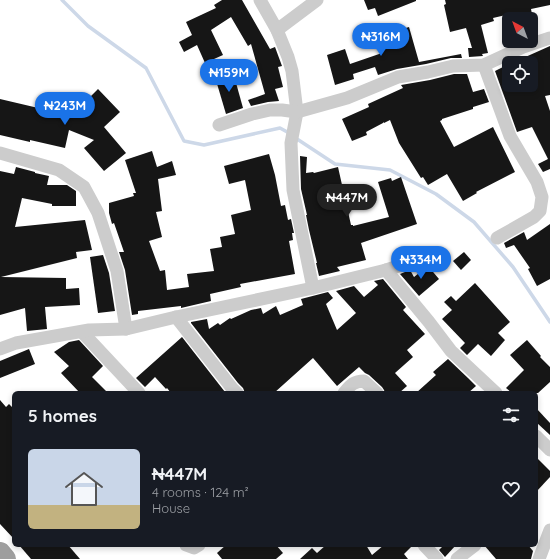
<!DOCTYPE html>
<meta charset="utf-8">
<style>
:root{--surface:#171b24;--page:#242831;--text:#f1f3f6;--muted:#9ea1a6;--accent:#1a73e8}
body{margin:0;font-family:Quicksand,sans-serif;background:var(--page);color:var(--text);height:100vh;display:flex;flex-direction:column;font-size:15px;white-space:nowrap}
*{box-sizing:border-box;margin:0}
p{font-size:13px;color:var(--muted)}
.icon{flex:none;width:22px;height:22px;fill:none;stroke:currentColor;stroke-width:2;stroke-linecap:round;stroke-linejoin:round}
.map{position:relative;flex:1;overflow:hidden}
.panel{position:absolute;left:12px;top:391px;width:526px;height:156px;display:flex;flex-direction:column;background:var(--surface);border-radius:6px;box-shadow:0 2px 6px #0003}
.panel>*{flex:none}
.needle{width:26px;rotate:319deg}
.tools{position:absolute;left:502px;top:12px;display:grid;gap:8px}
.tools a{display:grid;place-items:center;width:36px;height:36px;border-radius:6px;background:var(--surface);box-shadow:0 2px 6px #0003;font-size:20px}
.price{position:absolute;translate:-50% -34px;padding:0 9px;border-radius:14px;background:var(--accent);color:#fff;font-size:13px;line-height:26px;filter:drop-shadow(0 1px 2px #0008)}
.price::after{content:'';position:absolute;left:50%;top:24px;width:12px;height:9px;margin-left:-6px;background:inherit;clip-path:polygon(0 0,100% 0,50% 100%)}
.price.current{background:#222;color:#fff}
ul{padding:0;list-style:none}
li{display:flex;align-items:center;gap:12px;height:100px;padding:0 16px}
li span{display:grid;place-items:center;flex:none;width:112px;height:80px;border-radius:6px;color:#555}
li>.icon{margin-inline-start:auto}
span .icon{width:48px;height:48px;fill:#fffc;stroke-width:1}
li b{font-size:17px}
h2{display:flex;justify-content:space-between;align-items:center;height:48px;padding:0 16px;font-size:17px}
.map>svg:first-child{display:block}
</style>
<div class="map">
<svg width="550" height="559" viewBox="0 0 550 559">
<rect width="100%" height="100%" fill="#fff"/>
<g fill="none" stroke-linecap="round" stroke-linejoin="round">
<g stroke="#cdd8e8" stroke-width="3.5">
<polyline points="62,0 88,26 146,68 184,141 204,145 280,128 289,133"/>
<polyline points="294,137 335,164 390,170 436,194 474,222 513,267 550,322"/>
</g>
</g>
<g fill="#161616">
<polygon points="222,0 242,0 270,49 275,47 282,66 278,67 283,87 275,89 279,101 268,102 251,106 248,100 265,94 251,44 248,46 231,17 211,30 223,55 205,63 197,45 184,52 179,42 192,35 186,22 216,8 214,5"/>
<polygon points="364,0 416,0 416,1 378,16 375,8 368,10"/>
<polygon points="445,0 550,0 550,5 531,9 533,19 521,19 519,12 493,18 494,21 481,25 488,53 482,54 483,56 469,57 468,48 472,48 466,28 450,32 444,5 446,4"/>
<polygon points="409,27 419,62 461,54 462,58 451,58 426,64 397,69 378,75 375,67 353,74 354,79 335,85 327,55 345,49 350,64 382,53 376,37"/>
<polygon points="550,46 550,95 545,96 550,111 550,169 543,172 538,164 548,159 532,127 517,132 495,71 509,64 509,85 538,85 531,63 512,63"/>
<polygon points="233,72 243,108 226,114 215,77"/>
<polygon points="454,74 467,74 473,92 484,89 489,102 473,107 473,109 442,119 442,120 440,121 454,147 493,127 515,172 476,192 477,193 463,201 447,174 428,185 423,177 421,178 399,143 390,120 384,123 383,122 383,123 366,132 367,135 352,141 342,119 369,107 368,104 403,88 401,85 430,80"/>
<polygon points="98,89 120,112 104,127 126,153 104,171 84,148 94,140 69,130 65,148 30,140 30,142 0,135 0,99 51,111 53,103 84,109 88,99"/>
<polygon points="152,151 157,167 172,161 176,175 158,179 162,211 156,212 162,237 149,241 160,271 165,270 167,290 189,287 187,274 214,271 210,249 222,247 220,237 235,234 231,215 251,210 245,180 229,184 224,166 269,154 275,175 281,206 285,205 288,220 291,219 294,233 292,233 293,240 289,241 295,274 240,284 241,287 210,294 211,301 181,308 181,306 138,311 138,314 132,315 125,270 119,252 124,252 114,223 112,224 109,213 109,203 134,196 133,193 136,193 125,160"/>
<polygon points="300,156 307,157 306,173 313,172 314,173 338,167 351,225 353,225 353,226 389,217 378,182 391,178 392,181 401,177 417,224 361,243 366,260 337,267 340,271 319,276 316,263 317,263 309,230 306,215 307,215 301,189"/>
<polygon points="16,167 35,172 35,173 49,176 47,185 67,185 76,191 76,206 52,206 52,204 22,198 15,227 85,220 92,250 76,252 77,258 1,277 66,278 66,289 79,288 80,305 45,307 47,329 27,331 25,308 0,315 0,171 14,174"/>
<polygon points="550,224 550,279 537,286 528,269 530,268 514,245 506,248 504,243 524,232 527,240"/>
<polygon points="464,252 471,260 461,270 453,261"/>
<polygon points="103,255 109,273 115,311 98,313 90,257"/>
<polygon points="428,266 439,279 419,296 400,274 410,270 414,277"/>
<polygon points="383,279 406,307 403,310 425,334 407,350 413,357 395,373 407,386 399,393 385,393 384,390 382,387 369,375 365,373 359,367 337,386 313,358 274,393 245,393 243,388 238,383 191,323 191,322 207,319 209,329 218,323 220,325 230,318 231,319 251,310 261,308 263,314 276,306 280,315 303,305 301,299 328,292 333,298 326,304 337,330 356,313 336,291 354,286 364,297 378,285 374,281"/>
<polygon points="475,283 510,322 498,333 505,340 491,356 478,344 467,355 460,348 465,343 442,319 452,310 444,302 451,296 456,301"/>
<polygon points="182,337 225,392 225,393 171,393 167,388 166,389 155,377 145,387 136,378"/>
<polygon points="79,340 103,366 92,377 108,393 80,393 61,373 69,366 54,352 69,342"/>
<polygon points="527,340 541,356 540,357 550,367 550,382 538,393 512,393 506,388 524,370 510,355"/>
<polygon points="29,349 35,364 0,378 0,361"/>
<polygon points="448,359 468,378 476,386 468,393 416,393 436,375 433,372"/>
<polygon points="0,400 6,407 9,404 14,409 14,539 0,524"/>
<polygon points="536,408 550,423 550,435 536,422"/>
<polygon points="536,457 550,471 550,477 536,492"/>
<polygon points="19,545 68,545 80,559 31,559"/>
<polygon points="226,545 276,545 283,553 276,559 222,559 217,553"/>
<polygon points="326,545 366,545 372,555 384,545 413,545 404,554 408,559 300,559 312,548 317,553"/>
<polygon points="444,545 456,545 445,557 439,550"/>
<polygon points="484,545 528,545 533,551 531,559 496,559"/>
</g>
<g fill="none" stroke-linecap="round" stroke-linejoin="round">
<g stroke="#ccc" stroke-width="13">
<polyline points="260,0 277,30 288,57 292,71 297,112 291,143 293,190 313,288"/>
<polyline points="277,30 317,0"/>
<polyline points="484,65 510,136 537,182 542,197 540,211 534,217 497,238"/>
<polyline points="219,125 252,114 270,110 282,110 297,112 347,98 398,77 428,72 453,66 484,65 523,47 550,38"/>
<polyline points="0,153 59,170 84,187 98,213 117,271 126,329"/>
<polyline points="386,270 429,322 451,351 496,393"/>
<polyline points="176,317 232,388 237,393"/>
<polyline points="82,332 139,393"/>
<polyline points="0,349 16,343 89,330 126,329 176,317 313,288 386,270 420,259"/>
<path d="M344,393C350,386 353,381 364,381L377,393"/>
<polyline points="536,436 550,450"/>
<polyline points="186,545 194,548 199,545"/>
<polyline points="424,545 437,559"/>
<polyline points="457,559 475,545"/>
<polyline points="539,559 550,530"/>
</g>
<polyline stroke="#9e9e9e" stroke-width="22" points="0,553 5,559"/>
</g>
</svg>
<div class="tools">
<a><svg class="needle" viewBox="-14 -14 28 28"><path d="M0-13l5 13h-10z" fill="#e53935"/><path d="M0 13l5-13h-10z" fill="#9ea1a6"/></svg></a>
<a><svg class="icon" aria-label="locate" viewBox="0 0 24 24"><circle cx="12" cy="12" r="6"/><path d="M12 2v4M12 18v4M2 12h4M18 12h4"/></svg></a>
</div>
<b class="price" style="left:381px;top:57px">₦316M</b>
<b class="price" style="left:229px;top:93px">₦159M</b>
<b class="price" style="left:65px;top:126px">₦243M</b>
<b class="price current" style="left:347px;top:218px">₦447M</b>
<b class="price" style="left:421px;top:280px">₦334M</b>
<section class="panel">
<h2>5 homes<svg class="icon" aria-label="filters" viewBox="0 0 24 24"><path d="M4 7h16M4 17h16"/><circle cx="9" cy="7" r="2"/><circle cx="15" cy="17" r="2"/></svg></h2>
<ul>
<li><span style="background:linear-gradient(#c9d6e8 70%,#c2b280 0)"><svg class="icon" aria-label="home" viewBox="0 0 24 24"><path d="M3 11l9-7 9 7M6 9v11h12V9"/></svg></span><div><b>₦447M</b><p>4 rooms · 124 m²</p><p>House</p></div><svg class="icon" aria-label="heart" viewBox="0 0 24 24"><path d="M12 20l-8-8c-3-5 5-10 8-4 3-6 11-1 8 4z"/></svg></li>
</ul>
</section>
</div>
